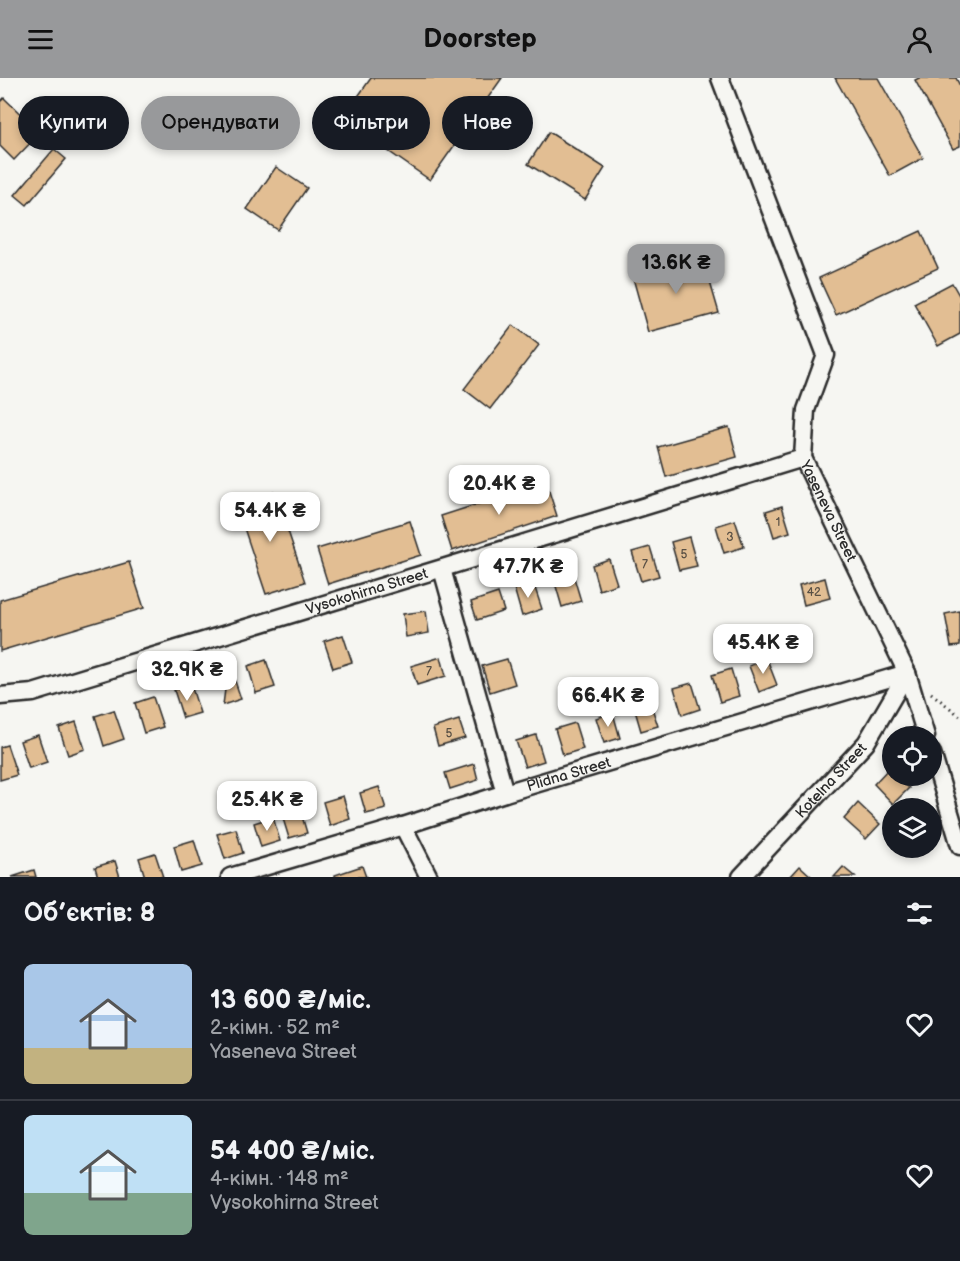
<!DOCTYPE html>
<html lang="uk">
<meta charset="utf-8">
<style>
:root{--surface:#171b24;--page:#242831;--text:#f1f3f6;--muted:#9ea1a6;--line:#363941;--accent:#98999b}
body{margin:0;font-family:"Balsamiq Sans",sans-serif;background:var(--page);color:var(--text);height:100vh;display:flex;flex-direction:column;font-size:22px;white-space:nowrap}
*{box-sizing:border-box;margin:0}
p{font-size:20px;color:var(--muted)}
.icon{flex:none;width:33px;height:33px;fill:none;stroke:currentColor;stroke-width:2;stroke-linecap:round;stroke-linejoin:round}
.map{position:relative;height:799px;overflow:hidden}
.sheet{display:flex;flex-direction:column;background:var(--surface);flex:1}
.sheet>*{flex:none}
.hud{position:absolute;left:18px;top:18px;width:600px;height:54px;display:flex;gap:12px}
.controls{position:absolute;left:882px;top:648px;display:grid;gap:12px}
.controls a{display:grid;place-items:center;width:60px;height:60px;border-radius:50%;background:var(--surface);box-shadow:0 3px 9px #0003;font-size:30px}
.price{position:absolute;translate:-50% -51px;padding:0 14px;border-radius:12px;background:#fff;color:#222;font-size:20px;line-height:39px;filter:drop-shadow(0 2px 3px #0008)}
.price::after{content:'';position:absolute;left:50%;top:36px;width:18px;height:14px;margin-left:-9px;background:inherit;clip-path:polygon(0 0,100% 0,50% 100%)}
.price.on{background:var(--accent);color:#111}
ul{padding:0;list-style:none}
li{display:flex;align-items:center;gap:18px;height:150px;padding:0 24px}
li+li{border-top:2px solid var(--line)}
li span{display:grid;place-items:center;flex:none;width:168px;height:120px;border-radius:9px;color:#555}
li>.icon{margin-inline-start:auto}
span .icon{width:72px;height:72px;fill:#fffc;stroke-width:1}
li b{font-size:26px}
h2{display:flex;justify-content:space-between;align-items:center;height:72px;padding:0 24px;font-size:26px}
.pill{padding:0 21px;border-radius:27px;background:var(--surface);box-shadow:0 3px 9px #0003;font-size:21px;line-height:54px}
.pill.on{background:var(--accent);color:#111}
header{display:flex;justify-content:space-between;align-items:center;height:78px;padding:0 24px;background:var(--accent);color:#111;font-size:27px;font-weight:600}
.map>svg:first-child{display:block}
</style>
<header><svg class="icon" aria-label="menu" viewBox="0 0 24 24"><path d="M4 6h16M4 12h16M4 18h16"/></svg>Doorstep<svg class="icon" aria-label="person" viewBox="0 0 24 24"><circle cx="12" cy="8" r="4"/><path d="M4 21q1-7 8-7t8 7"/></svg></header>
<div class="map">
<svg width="960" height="799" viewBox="0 0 960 799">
<rect width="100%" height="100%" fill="#f6f6f2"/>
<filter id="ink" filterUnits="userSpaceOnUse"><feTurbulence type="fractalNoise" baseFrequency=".0167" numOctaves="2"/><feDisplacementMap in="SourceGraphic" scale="12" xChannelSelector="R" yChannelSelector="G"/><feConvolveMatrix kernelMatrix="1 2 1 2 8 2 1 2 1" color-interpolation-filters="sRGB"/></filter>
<g filter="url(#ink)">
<g fill="#e2be93" stroke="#2b2b2b" stroke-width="1.5">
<polygon points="371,0 502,0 430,102 342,41"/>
<polygon points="835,0 878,0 923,80 890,98"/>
<polygon points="919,0 956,0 960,8 960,68 953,71 915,2"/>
<polygon points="4,20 40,55 14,82 0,68 0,24"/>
<polygon points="549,54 605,90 585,122 528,86"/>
<polygon points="54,71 66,81 27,127 15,117"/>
<polygon points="276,89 307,110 278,152 247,131"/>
<polygon points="921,153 938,190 836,237 819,200"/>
<polygon points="703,180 719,235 648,254 633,200"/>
<polygon points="952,205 960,219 960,256 938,268 914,225"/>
<polygon points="513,247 539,267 490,331 464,311"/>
<polygon points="729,349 737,379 666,399 658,369"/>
<polygon points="546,404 557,438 452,473 441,438"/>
<polygon points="275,414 305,504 266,516 236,426"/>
<polygon points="782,428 790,454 774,459 766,433"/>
<polygon points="735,442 744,469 724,475 716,448"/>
<polygon points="410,443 421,477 328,506 317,471"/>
<polygon points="689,459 697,488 679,492 671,464"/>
<polygon points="650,469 659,498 641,503 632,474"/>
<polygon points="609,481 617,506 599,512 592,487"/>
<polygon points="129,484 144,530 0,573 0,522"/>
<polygon points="572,493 581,523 562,529 553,498"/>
<polygon points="825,500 830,520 804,527 799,507"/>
<polygon points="533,504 542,531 522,538 514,510"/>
<polygon points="498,515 504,533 477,542 471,524"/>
<polygon points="426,533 429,555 406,559 403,536"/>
<polygon points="960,533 960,568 951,569 945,536"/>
<polygon points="343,557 352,584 333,590 324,563"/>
<polygon points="441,579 446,598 417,607 411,588"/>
<polygon points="507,581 515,606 490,614 482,588"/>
<polygon points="767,581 777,607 759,614 749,588"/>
<polygon points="266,582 275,609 256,615 248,588"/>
<polygon points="228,588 232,594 241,621 223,627"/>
<polygon points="731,591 739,618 720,624 712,597"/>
<polygon points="692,605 700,631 682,637 674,610"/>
<polygon points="191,607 200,635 183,640 174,612"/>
<polygon points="153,619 163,649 144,655 135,625"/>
<polygon points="650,624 658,648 641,653 634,629"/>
<polygon points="114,632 124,661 104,668 95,638"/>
<polygon points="613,635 620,660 604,665 596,640"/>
<polygon points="459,642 465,660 438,668 433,650"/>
<polygon points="76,644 85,671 68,677 59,650"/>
<polygon points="575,645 583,671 563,677 555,651"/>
<polygon points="38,657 47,684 29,690 20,663"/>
<polygon points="536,657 544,683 525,689 516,663"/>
<polygon points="7,667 17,697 0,702 0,669"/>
<polygon points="474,686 478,702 450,711 445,695"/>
<polygon points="889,690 892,693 892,698 897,698 909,710 893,726 874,706"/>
<polygon points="379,709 386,731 366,736 360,715"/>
<polygon points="343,718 350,741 330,748 323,724"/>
<polygon points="858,725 880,746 866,761 844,741"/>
<polygon points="299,728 307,755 289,760 281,734"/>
<polygon points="273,739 280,763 261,769 254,745"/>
<polygon points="236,751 243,775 225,781 217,756"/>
<polygon points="194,762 202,788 181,794 174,768"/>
<polygon points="155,775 163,799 145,799 139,780"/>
<polygon points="115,783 120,799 98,799 95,789"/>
<polygon points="362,788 366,799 335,799 335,797"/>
<polygon points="800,788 812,799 790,799"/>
<polygon points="843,789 855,799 834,799"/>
<polygon points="34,792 36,799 12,799"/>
</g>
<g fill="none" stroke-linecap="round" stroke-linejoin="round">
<g stroke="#2b2b2b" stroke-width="21">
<g id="street">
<path id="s1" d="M720,0L826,277L806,332L803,380L907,595L926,658"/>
<polyline points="442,491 505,715"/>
<path id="s2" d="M0,618L33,615L803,380"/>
<polyline points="932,675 960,768"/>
<polyline points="403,748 429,799"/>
<path id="s3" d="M230,799L403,748L505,715L907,595"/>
<path id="s4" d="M741,799L866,665L907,595"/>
</g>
</g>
<polyline stroke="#2b2b2b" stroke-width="3" stroke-dasharray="1.5 4.5" stroke-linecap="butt" points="931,615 960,638"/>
<use href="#street" stroke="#f6f6f2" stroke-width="16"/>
</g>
</g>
<g text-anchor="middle" stroke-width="6" stroke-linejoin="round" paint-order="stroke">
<g font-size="12" fill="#595045">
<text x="778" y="448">1</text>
<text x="730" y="463">3</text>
<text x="684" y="480">5</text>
<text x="645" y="490">7</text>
<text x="814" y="518">42</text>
<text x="429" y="597">7</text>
<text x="449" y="659">5</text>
</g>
<g font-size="15" fill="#2b2b2b" stroke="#f6f6f2">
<text dy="5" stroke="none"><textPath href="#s1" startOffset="462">Yaseneva Street</textPath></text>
<text dy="5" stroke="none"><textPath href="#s2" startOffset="382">Vysokohirna Street</textPath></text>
<text dy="5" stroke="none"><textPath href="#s3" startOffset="354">Plidna Street</textPath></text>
<text dy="5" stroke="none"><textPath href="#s4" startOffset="132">Kotelna Street</textPath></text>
</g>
</g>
</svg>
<div class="controls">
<a><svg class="icon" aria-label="locate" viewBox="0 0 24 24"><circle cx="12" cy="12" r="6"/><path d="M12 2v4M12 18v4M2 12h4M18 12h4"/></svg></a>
<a><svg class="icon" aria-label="layers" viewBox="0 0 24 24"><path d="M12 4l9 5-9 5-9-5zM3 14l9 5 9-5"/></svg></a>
</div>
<b class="price on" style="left:676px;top:217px">13.6K ₴</b>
<b class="price" style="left:499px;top:438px">20.4K ₴</b>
<b class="price" style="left:270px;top:465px">54.4K ₴</b>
<b class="price" style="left:528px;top:521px">47.7K ₴</b>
<b class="price" style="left:763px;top:597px">45.4K ₴</b>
<b class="price" style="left:187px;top:624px">32.9K ₴</b>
<b class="price" style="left:608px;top:650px">66.4K ₴</b>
<b class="price" style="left:267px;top:754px">25.4K ₴</b>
<div class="hud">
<a class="pill">Купити</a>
<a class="pill on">Орендувати</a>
<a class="pill">Фільтри</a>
<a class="pill">Нове</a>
</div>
</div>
<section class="sheet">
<h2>Об’єктів: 8<svg class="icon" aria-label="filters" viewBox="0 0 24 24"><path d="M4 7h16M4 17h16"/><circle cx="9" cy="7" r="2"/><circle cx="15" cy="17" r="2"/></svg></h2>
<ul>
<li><span style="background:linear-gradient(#a9c7e8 70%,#c2b280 0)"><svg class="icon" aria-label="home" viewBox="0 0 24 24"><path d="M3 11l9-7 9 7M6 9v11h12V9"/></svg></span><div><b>13 600 ₴/міс.</b><p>2-кімн. · 52 m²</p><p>Yaseneva Street</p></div><svg class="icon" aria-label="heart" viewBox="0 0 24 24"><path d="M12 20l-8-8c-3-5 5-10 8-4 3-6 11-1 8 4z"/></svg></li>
<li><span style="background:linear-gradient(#bfe0f5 65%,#7fa58c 0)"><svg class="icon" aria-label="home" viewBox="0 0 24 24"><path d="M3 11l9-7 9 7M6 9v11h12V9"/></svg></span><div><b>54 400 ₴/міс.</b><p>4-кімн. · 148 m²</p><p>Vysokohirna Street</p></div><svg class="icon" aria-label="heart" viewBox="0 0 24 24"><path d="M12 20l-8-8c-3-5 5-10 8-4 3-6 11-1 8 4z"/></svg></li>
</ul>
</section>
